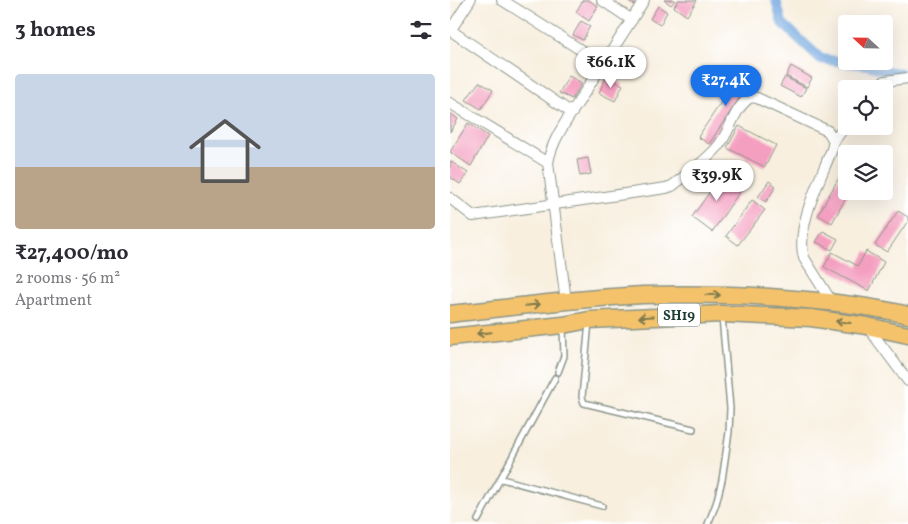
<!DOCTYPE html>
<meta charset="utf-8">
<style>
:root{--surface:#fff;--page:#f7f7f7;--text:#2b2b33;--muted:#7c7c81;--line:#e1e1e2;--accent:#1a73e8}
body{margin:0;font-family:Vollkorn,serif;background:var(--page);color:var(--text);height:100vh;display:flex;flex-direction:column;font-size:19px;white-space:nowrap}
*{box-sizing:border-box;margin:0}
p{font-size:16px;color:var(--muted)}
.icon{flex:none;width:28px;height:28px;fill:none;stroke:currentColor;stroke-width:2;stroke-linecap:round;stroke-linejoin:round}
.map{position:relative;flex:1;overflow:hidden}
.sheet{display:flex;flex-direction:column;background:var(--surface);width:450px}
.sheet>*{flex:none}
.needle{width:32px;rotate:292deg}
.buttons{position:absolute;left:388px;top:15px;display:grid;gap:10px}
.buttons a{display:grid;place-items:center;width:55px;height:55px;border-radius:5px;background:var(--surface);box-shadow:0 5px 20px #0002;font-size:25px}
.price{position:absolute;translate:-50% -42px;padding:0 11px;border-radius:18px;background:#fff;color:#222;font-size:16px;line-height:32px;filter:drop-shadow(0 1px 2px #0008)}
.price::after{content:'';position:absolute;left:50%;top:30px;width:15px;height:11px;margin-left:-8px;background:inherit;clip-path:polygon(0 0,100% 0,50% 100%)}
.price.current{background:var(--accent);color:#fff}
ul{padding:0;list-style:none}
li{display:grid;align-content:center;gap:10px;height:265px;padding:0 15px}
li+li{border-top:1px solid var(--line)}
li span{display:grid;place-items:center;height:155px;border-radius:5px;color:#555}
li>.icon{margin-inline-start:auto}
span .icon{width:90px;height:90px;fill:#fffc;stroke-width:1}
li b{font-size:21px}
h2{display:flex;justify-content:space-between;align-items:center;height:60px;padding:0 15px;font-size:21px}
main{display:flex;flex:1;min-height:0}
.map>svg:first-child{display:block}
</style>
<main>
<section class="sheet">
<h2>3 homes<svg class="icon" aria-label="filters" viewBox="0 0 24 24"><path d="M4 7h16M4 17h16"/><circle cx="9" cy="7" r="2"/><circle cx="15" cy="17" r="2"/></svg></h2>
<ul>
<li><span style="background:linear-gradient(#c9d6e8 60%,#b9a48a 0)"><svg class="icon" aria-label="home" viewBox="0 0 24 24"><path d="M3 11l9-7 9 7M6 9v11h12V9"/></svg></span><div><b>₹27,400/mo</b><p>2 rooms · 56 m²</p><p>Apartment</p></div></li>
</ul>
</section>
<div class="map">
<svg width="458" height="524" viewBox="0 0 458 524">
<rect width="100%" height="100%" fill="#fff"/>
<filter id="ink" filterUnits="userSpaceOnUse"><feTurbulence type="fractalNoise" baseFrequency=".02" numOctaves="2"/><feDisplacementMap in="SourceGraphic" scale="10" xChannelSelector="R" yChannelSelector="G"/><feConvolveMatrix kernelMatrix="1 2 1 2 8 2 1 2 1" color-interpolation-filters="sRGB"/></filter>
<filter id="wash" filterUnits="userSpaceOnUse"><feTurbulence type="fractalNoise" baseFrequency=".0096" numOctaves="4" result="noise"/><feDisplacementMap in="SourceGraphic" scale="20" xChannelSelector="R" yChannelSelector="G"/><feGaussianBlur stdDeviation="1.12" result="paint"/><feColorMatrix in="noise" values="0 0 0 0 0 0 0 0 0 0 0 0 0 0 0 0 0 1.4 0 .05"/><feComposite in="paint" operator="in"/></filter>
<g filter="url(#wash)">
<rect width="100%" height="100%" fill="#f8efdf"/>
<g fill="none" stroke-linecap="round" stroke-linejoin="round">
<polyline stroke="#71a6de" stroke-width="10" points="326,0 332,23 371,59 417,65 458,76"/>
</g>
<g id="blocks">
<g fill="#f49fc0">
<polygon points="133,0 138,0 148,6 139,21 126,12"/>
<polygon points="177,0 189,0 186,6"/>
<polygon points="214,0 225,0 221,5"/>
<polygon points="228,0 247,0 237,16 224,7"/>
<polygon points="208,6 217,12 210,25 200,19"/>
<polygon points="131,21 140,26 133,40 123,35"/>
<polygon points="341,66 362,78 357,87 336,76"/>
<polygon points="293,69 304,76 259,144 248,137"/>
<polygon points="119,76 132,83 122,99 109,93"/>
<polygon points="156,77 173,85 165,101 149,93"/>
<polygon points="335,77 356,88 351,97 330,86"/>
<polygon points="29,82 43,90 31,109 16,100"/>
<polygon points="0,113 8,119 0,132"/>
<polygon points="18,123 38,136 21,166 0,152"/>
<polygon points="289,126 326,145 315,167 277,148"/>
<polygon points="138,158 141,174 130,176 127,160"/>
<polygon points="0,161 18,173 10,184 0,177"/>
<polygon points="396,165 396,191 400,191 382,223 368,215"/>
<polygon points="273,173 293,187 262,232 242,217"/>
<polygon points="319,181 326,186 316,202 308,197"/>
<polygon points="302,200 315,210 288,245 276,236"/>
<polygon points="448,211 458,217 458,221 437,252 425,245"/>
<polygon points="373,231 388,239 382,250 366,242"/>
<polygon points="416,251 434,262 419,291 374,267 382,252 408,266"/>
</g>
</g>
</g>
<g filter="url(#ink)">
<use href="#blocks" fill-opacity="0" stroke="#8c968a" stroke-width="1"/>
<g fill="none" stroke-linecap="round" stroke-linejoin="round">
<g stroke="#8c968a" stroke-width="8">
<g id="service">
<polyline points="139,322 132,397 134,403 243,429"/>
<polyline points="108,372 114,356 113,328"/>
<polyline points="52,479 152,506"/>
<polyline points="28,520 105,378"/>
<polyline points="258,524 266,504 272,480 279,432 280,408 272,317"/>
</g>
</g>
<g stroke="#8c968a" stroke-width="12">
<g id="minor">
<polyline points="52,0 153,64"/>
<polyline points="152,0 182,20"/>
<polyline points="0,30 122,113"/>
<polyline points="0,31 20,0"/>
<polyline points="425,89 435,81 458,78"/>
<polyline points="0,103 98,163"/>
<polyline points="384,141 396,125"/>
<path d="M0,198L23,216L216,188L222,186C237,174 258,160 269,145C281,130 284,107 301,97L307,98L378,131L384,141L382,149C371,178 345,227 354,258L381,301"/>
<path d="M116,301L98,163C102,139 118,119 131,98C152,65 174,33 194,0"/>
<polyline points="417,326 458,381"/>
</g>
</g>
<g stroke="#8c968a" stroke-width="19">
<g id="primary">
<path d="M0,314C64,307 129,298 193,295C244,294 295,294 345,299C383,302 421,306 458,315"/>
<polyline points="0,337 113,325 139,320 272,314 361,318 417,326 458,335"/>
</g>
</g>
<use href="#service" stroke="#fff" stroke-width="5"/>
<use href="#minor" stroke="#fff" stroke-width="10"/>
<use href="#primary" stroke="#f4c26a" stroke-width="16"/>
</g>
<defs><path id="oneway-shaft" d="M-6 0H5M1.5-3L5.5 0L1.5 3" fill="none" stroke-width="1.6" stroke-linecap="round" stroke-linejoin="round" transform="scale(1.25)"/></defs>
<g stroke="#7f794c">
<use href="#oneway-shaft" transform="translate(263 295) rotate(1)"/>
<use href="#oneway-shaft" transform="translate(83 305) rotate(-6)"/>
<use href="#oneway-shaft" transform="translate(196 317) rotate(177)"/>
<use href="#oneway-shaft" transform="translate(393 322) rotate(-172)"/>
<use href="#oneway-shaft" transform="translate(34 333) rotate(174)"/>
</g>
</g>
<g text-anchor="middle" stroke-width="5" stroke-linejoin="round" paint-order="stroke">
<rect fill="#fff" stroke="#627771" stroke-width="1" x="208" y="303.5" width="42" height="23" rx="4"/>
<g font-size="14" font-weight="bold" fill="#1f3d34">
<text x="229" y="320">SH19</text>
</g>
</g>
</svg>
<div class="buttons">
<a><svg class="needle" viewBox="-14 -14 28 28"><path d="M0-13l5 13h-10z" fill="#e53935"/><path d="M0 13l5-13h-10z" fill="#7c7c81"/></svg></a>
<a><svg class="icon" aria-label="locate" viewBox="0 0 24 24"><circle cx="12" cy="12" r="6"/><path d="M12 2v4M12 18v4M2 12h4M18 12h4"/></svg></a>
<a><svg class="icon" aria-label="layers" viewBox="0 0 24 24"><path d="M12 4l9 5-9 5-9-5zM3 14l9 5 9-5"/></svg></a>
</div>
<b class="price" style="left:161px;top:89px">₹66.1K</b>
<b class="price current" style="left:276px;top:107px">₹27.4K</b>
<b class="price" style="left:267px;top:202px">₹39.9K</b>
</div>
</main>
